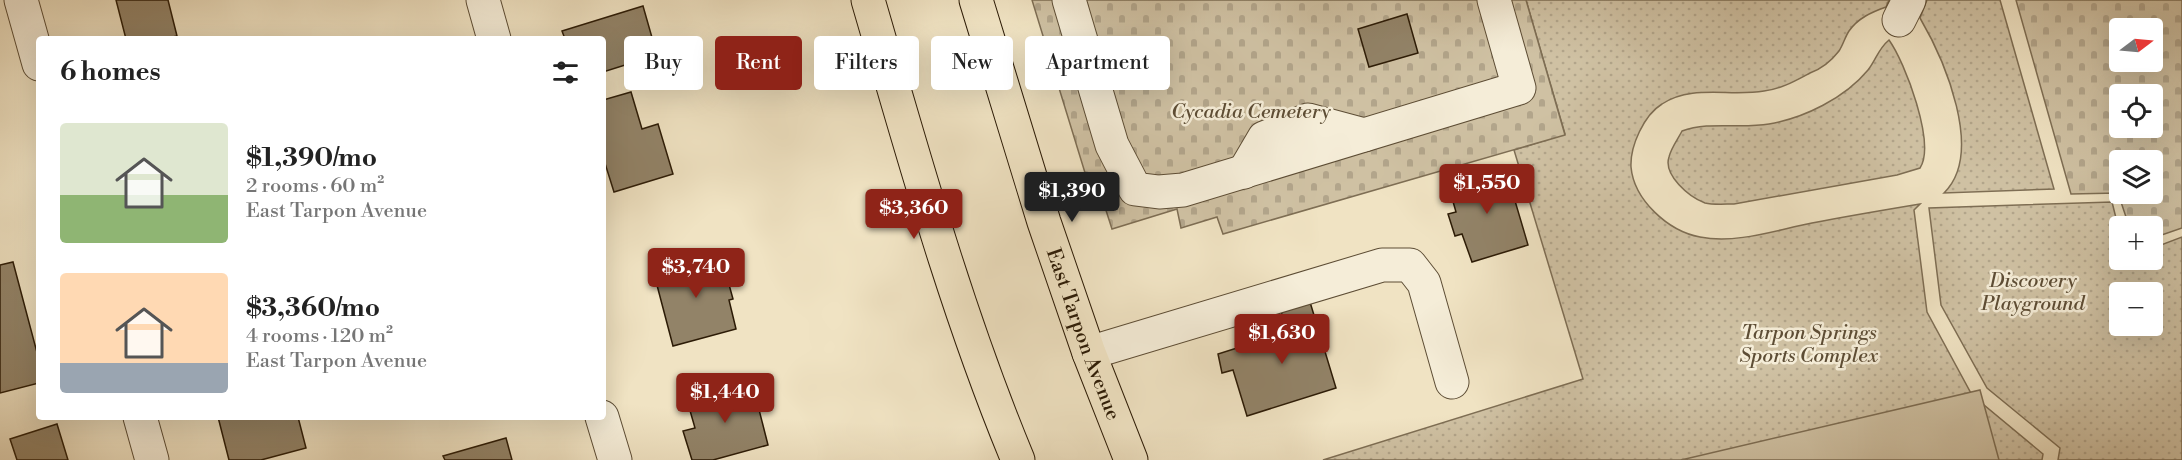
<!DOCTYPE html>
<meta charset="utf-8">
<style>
:root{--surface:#fff;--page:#f6f6f6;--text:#222;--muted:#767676;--accent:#8f2418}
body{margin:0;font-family:"Libre Bodoni",serif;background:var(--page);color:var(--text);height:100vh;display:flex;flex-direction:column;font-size:22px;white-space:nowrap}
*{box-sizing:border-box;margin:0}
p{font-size:20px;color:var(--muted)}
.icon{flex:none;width:33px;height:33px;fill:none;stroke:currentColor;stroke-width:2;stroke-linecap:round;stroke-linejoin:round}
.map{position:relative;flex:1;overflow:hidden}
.side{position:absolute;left:36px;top:36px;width:570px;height:384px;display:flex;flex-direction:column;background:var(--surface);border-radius:6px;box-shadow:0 6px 24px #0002}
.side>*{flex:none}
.top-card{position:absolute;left:624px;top:36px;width:570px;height:54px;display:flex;gap:12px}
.needle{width:39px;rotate:74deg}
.buttons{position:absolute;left:2109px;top:18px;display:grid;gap:12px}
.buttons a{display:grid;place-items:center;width:54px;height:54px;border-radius:6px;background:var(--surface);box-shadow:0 6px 24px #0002;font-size:30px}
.price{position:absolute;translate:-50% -51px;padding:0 14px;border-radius:6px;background:var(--accent);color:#fff;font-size:20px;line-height:39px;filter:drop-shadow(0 2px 3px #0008)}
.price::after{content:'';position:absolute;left:50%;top:36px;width:18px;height:14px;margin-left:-9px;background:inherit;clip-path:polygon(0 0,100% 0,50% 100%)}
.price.current{background:#222;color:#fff}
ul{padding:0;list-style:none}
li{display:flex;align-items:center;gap:18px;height:150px;padding:0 24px}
li span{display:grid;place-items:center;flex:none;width:168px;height:120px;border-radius:6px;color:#555}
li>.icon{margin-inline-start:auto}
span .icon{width:72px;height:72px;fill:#fffc;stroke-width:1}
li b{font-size:26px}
h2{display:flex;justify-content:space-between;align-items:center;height:72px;padding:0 24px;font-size:26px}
.pill{padding:0 21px;border-radius:6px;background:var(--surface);box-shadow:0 6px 24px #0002;font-size:21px;line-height:54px}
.pill.current{background:var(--accent);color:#fff}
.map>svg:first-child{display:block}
</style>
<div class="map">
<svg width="2182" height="460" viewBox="0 0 2182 460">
<defs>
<pattern id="grass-dots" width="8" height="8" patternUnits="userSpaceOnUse" patternTransform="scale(1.5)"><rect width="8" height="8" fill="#cfc1a3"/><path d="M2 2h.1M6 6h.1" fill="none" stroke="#b2a58b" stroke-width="1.8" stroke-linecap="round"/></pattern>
<pattern id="cemetery-stones" width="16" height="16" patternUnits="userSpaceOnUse" patternTransform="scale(1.5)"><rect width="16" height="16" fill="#cfc1a3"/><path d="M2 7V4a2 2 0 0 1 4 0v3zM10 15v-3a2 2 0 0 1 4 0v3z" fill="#b2a58b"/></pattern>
</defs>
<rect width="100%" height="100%" fill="#f0e3c3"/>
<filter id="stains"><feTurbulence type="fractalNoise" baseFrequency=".00333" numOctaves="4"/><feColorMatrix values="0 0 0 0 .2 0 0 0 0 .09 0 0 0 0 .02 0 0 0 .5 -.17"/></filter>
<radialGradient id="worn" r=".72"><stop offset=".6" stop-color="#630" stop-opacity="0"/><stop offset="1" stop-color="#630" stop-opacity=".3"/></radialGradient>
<g fill="url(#grass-dots)" stroke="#7e6e54" stroke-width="1.5" fill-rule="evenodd">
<path d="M1526,0H1889L1886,7C1872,12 1858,18 1849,31C1845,37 1843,45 1839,51C1832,60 1821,69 1810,73C1795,81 1781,89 1764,91C1730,97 1692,84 1662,104C1644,115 1630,146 1631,167C1634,200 1668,231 1700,237C1737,244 1776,230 1812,223C1848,216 1884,210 1920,204L1914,210L1927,312L1972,395L2043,454L2042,460H1323L1583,379L1514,150L1565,134Z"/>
<path d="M1927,0H2000L2054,189L1944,193C1985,153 1944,59 1920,18Z"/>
<path d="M1889,40C1905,62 1936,144 1920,168L1897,175L1734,204C1725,204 1713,205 1705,203C1689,197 1663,175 1669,157C1671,148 1678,139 1682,131C1709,121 1740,129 1769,124C1804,118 1845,98 1868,70C1876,60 1878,49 1889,40Z"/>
<path d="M2112,202L2119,230L2120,260H2152L2153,248L2182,237V460H2058L2060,448L1987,388L1941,305L1929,208ZM2120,292H2152V326H2120Z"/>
</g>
<g fill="url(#cemetery-stones)" stroke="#7e6e54" stroke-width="1.5" fill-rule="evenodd">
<polygon points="1032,0 1526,0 1565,135 1223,234 1217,217 1181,228 1177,209 1112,229 1094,173 1086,176"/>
<path d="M2016,0H2182V228L2153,238L2152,226H2129L2118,193L2071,194ZM2120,28H2152V62H2120ZM2120,94H2152V128H2120ZM2120,160H2152V194H2120Z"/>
</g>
<polygon fill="#cfc1a3" stroke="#7e6e54" stroke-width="1.5" points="1980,390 1999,460 1681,460"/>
<g fill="#928368" stroke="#2c1b06" stroke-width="1.5">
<polygon points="116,0 168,0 177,36 164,39 126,39"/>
<polygon points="643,6 657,55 603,72 603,39 565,39 562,31"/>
<polygon points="1407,14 1418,53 1369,67 1358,29"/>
<polygon points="631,92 642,129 658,124 673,174 614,192 603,157 603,100"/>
<polygon points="1505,167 1528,245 1472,262 1462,234 1455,236 1448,214 1456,212 1448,184"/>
<polygon points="720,252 733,299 729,300 736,329 673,346 653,270"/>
<polygon points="13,262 39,360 39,383 0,393 0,265"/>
<polygon points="1310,302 1336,388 1247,416 1233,370 1222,373 1218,354 1259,341 1260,346 1288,338 1281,311"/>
<polygon points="752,382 768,445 713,460 692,460 683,431 695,428 687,400"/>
<polygon points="218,417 298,417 306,448 261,460 229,460"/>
<polygon points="57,424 68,460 17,460 10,439"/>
<polygon points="506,438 512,460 445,460 443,456"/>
</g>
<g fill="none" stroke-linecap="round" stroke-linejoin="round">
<g stroke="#5d4d35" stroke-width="35">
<g id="minor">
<polyline points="21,0 39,64"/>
<polyline points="483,0 494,39"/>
<polyline points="1069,0 1112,145 1135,189 1159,192 1183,190 1519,88 1494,0"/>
<polyline points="1899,20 1909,0"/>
<polyline points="1244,172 1264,138 1308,120 1364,135"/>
<polyline points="1089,353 1382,265 1410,265 1424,283 1452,382"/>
<polyline points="140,417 152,460"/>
<polyline points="602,417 615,460"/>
</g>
</g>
<g stroke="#2c1b06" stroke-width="35">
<g id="major">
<path d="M868,0C913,154 956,311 1018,460"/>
<path id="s1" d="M976,0L1044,222L1089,353L1131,460"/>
</g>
</g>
<use href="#minor" stroke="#f5edd8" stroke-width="33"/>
<use href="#major" stroke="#f0e3c3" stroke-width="33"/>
</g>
<g text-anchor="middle" stroke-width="5" stroke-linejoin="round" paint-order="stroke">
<g font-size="20" font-style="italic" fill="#5d4d35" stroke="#f5edd8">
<text x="1251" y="118">Cycadia Cemetery</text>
<text x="2033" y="287">Discovery<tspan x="2033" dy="23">Playground</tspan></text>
<text x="1809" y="339">Tarpon Springs<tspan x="1809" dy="23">Sports Complex</tspan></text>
</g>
<g font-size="20" fill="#2c1b06" stroke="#f5edd8">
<text dy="7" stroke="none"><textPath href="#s1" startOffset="351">East Tarpon Avenue</textPath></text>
</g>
</g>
<rect width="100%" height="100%" filter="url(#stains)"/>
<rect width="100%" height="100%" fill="url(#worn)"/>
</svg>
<div class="buttons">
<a><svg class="needle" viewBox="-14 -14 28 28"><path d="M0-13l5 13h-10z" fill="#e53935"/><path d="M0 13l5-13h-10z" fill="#767676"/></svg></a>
<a><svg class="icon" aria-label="locate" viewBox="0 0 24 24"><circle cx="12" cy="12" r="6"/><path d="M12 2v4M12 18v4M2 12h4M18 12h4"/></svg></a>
<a><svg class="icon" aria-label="layers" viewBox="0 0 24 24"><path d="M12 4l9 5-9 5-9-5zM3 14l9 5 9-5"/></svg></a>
<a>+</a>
<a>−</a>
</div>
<b class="price" style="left:1487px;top:215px">$1,550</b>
<b class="price current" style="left:1072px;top:223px">$1,390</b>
<b class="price" style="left:914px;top:240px">$3,360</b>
<b class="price" style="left:696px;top:299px">$3,740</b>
<b class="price" style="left:1282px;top:365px">$1,630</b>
<b class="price" style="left:725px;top:424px">$1,440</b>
<div class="top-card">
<a class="pill">Buy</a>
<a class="pill current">Rent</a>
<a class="pill">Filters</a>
<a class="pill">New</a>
<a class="pill">Apartment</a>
</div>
<section class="side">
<h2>6 homes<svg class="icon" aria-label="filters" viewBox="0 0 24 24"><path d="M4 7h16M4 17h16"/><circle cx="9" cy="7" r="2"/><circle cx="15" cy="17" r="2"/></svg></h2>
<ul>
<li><span style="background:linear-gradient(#dfe7d0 60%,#8fb573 0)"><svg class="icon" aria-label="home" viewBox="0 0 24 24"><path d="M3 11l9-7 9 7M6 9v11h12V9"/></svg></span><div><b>$1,390/mo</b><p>2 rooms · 60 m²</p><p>East Tarpon Avenue</p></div></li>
<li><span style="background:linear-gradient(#ffd9b3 75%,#9aa5b1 0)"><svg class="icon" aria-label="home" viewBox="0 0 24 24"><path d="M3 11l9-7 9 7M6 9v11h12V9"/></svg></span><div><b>$3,360/mo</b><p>4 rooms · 120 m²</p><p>East Tarpon Avenue</p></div></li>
</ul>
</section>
</div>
